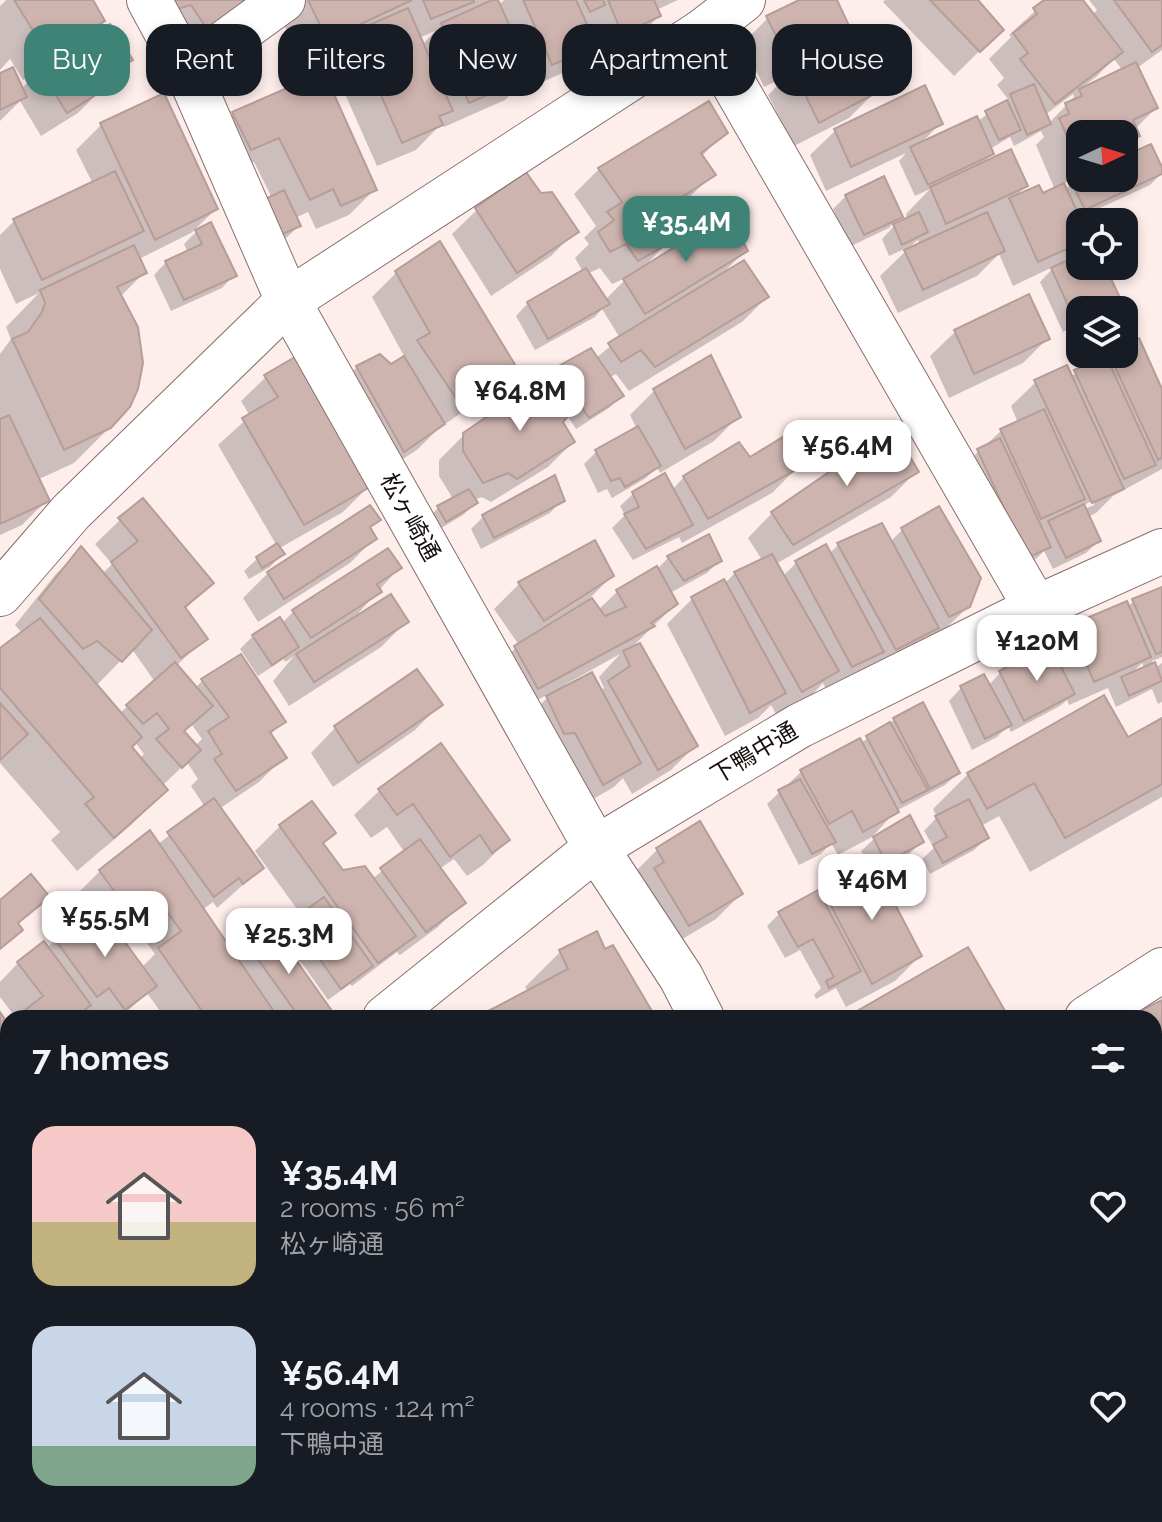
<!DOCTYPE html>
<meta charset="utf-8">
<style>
:root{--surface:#171b24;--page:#242831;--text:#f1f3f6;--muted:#9ea1a6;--accent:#3f8377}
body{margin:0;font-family:Raleway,"Noto Sans JP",sans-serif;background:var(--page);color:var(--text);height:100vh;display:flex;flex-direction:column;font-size:30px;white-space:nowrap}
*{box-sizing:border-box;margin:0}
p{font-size:26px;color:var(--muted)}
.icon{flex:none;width:44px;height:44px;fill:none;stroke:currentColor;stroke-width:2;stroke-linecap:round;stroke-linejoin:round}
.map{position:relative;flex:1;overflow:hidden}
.drawer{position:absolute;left:0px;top:1010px;width:1162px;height:512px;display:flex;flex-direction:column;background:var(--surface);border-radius:24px 24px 0 0;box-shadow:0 4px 12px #0003}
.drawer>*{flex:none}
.banner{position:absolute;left:24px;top:24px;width:1114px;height:72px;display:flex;gap:16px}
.needle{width:52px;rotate:86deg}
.fabs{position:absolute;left:1066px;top:120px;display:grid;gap:16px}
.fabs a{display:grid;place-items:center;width:72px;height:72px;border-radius:16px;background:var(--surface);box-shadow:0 4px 12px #0003;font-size:40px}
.price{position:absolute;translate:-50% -68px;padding:0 18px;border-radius:16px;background:#fff;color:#222;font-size:26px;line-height:52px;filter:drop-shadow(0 2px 4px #0008)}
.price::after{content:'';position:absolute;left:50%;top:48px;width:24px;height:18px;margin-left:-12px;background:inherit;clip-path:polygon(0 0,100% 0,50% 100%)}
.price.active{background:var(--accent);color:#fff}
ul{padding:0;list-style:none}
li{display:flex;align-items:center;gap:24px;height:200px;padding:0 32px}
li span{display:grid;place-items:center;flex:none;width:224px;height:160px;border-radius:24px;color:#555}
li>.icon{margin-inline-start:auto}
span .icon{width:96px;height:96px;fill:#fffc;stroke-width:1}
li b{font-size:34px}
h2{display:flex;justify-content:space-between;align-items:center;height:96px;padding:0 32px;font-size:34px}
.tag{padding:0 28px;border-radius:24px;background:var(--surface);box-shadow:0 4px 12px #0003;font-size:28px;line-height:72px}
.tag.active{background:var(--accent);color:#fff}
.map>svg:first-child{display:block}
</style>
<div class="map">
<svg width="1162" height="1522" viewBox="0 0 1162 1522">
<rect width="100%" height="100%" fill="#feeeeb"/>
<g fill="#0003" fill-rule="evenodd">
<polygon points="6,0 90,0 103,20 80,43 130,60 78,113 41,136 20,101 0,121 0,76 21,89 36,74 23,80 10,59 0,70 0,6"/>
<polygon points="136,0 242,0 184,55"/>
<path d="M305,0H496L499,5L504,0H678L656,10L659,16L634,41L597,57L592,47L569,70L527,89L524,81L505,100L444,127L442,123L416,150L377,166L329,58L344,44L301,63L283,22ZM435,31L422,45L419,38Z"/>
<polygon points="803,0 834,0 850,31 831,50 874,93 849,118 794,146 768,95 787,76 764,87 743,43 768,18"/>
<polygon points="885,0 975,0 1001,30 954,76 883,2"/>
<path d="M1047,0H1081L1092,15L1097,10L1089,0H1162V50L1137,68L1156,108L1135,129L1138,136L1124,150V134H1080V178H1124V159L1162,173L1150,185L1078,218L1080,245L1059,266L1080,257V266H1103L1118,299L1108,310H1080V324L1063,332L1040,282L1055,266L1013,286L999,254L977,276L898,313L880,276L911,246L889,256L882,239L893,227L908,219L906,214L930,189L915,196L899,161L906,153L826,191L810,155L835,131L941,123L920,144L978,121L1008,99L997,85L1004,78L989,59L1011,37L1009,35ZM1114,59L1123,71L1080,89L1096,77ZM1073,94L1074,97L1049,123L1045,115ZM1041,131L1044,137L1036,145L1055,190L1042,196L1014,198L1026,186L981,165L992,154L990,149L1010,137L1014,146ZM1077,177H1078L1065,190L1062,184ZM918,240L920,245L907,250L915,242Z"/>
<polygon points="323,74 374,190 349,215 316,229 308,212 295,218 299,226 286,238 266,248 272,198 254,162 225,174 208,139 233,114"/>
<path d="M708,103L725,133L701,157L713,175L684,202L693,215L646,265L746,250L723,273L767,297L742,322L629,391L616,374L609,378L621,396L609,408L576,429L567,415L560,422L573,442L548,467L491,502L482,497L474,500L476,503L463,515L433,533L426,520L438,508L453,499L439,476V460L464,435L556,369L595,359L620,338L602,309L595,317L535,350L516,316L528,303L583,272L575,258L589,244L584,238L596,226L574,194L599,169ZM600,268L612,284L628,277L605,300L587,274Z"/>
<polygon points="101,125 216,209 191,233 139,259 145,272 120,297 110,427 74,463 37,480 47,500 22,525 0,535 0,354 11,339 6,327 39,293 16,304 0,269 0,235 14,221 93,184 76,150"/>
<polygon points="540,195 576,231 551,256 491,296 452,234 477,210"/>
<polygon points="846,196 900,216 889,228 851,246 833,209"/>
<polygon points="196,232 234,275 222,288 171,311 154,275 166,262 188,253 184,244"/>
<polygon points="397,272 514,368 489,393 437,430 418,449 379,475 332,392 357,367 390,366 404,356 372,297"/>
<polygon points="955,332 1048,338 1023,363 949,398 930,356"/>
<path d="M1124,346L1162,393V469L1113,496L1096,513L1088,517L1099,541L1086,553L1053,569L1044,551L1036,559L1014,569L966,463L1001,431L1018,423L1011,406L1036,382L1070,377L1108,354H1124ZM1094,500V505L1084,509L1082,506Z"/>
<polygon points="266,377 368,487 343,512 278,549 282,554 270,567 249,579 244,571 257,559 277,546 218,445 250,416 241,401"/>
<polygon points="655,390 739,416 714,441 660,473 657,467 646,478 612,498 607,489 598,493 584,464 596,452 637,429 630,415"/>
<polygon points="750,460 797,468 772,493 682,543 679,537 633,560 612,528 625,515 620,506 633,494 664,476 672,490 684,477"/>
<polygon points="916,472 891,497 776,564 783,576 796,563 829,554 838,545 890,542 902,530 969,606 943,631 871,673 867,667 857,677 827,691 823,683 811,696 777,716 771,705 758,718 725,736 667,624 692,599 723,582 724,584 735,573 762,560 748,538 772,513"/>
<polygon points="562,500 550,513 481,549 471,529 483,517"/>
<path d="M120,520L212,583L184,610L205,638L176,666L195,688L202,681L283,722L269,736L284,757L259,782L219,809L262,868L217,908L213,902L202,910L235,959L248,946L330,1011L322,1018H278L274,1012L268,1018H165L147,993L120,1018H88L83,1011L75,1018H16L0,997V982L18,963L46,948L89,914L75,896L100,871L157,845L205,807L191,786L198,779L187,762L162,786L166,790L131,825L77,871L51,840L60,832L0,763V651L23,634L15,625L56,574L81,549L102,574L112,564L95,544ZM132,649L155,682L119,714L96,686ZM192,725L202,739L195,746L183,733ZM135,742L144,754L139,759L130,747ZM126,914L155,954L141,968L110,926Z"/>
<polygon points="378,520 369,529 375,538 350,563 258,622 243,598 268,573"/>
<path d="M594,543L612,576L590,598L598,610L617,592L658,568L668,558L719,561L707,573L670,593L676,604L628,651L696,745L671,770L632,794L623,778L614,787L578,808L522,723L553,692L513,712L490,672L519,645L494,609L519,584ZM620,654L599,677L604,688L601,691L568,687L566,684Z"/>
<polygon points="399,568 354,618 406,622 381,647 289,706 273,681 294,656 285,662 284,659 258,676 240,649 253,636 280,619 282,623 293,612"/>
<path d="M1162,589V657L1152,661L1155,668L1162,663V702L1158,704L1152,689L1116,707L1108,688L1069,705L1067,700L1060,706L1011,732L1008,726L997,737L972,750L949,701L961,688L988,686L1000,673L1050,649L1071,627L1127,607L1134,601ZM1142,663L1145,669L1130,675Z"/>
<polygon points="440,705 415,730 333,787 311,753 335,728"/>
<polygon points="923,705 958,773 945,785 896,811 872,837 838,855 831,843 821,854 799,865 767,804 802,771 861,743 894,720"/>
<polygon points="1162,720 1162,797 1030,872 999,816 981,826 987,838 974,850 930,874 922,859 934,848 924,831 937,817 933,809 968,774 1127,740"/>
<polygon points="379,791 508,840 483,865 467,876 454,859 439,869 463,902 438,927 400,955 397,952 352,986 350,984 328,1000 281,934 302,916 255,851 280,826 321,845 342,872 372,879 405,853 387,827 371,838 354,815"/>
<polygon points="874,839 921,842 909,854 876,873 920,956 895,981 846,1007 836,988 816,999 814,995 821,988 800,950 785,958 767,926 780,913 868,864 861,851"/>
<polygon points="658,849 741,894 716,919 664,950 633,874"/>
<polygon points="560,952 604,952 654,1018 479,1018 528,992 525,987"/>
<polygon points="1162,1002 1162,1041 1154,1045 1154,1018 1135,1018"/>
<polygon points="0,1015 8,1027 8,1082 0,1088"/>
<polygon points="1160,1123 1162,1198 1154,1202 1154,1126"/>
<polygon points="8,1161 8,1272 0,1277 0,1165"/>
<polygon points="1162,1243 1162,1344 1154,1347 1154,1246"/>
<polygon points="8,1343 8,1443 0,1451 0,1344"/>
<polygon points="1162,1353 1162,1488 1154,1491 1154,1420 1158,1416 1154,1406 1154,1356"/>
<polygon points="8,1474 8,1491 0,1483"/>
<polygon points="145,1514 206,1514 208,1522 146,1522"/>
<polygon points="254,1514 305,1514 297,1522 255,1522"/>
<polygon points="351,1514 797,1514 789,1522 333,1522"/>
<polygon points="845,1514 883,1514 871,1522 851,1522"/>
<polygon points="889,1514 942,1514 931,1522 881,1522"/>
<polygon points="316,1517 317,1522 300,1522"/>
</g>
<g fill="#ceb4af" stroke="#b69d98" stroke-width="2">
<polygon points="14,0 93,0 105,21 49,56"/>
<polygon points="172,0 244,0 247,4 209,32 191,5 177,9"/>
<polygon points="308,0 412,0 327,40"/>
<polygon points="423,0 474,0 474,2 431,19"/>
<polygon points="492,0 498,0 532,76 469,103 442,44 449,41 441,23"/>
<polygon points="523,0 576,0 597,46 552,65"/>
<polygon points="584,0 603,0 605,5 590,12"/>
<polygon points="608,0 654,0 661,16 622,34"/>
<polygon points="799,0 837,0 852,32 790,63 766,16"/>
<polygon points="930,0 978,0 1004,30 980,52"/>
<polygon points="1044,0 1083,0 1123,52 1055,104 1020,59 1028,53 1013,33 1037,14 1033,8"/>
<polygon points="1114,0 1162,0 1162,45 1152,52"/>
<polygon points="408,8 453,111 439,116 443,125 402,143 353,32"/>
<polygon points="110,24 133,60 100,80 105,89 67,113 39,68"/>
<polygon points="849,40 876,93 819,123 792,68"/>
<polygon points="1136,62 1158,108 1133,120 1140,136 1124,144 1124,134 1080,134 1079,164 1059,118 1069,114 1065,103 1082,96 1079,89"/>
<polygon points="13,67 27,97 0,110 0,73"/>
<polygon points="324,72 377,190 341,206 333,189 310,200 279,138 251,150 232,112"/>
<polygon points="1034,84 1051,124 1027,135 1010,94"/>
<polygon points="925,85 943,124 851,167 834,129"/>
<polygon points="164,93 218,209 155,240 100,123"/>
<polygon points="1007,100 1021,130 999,140 985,111"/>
<polygon points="709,101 728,133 701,153 716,175 682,197 696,215 670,231 673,241 638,261 626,244 610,252 598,232 614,220 607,212 622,202 598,168"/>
<polygon points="977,116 994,154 928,185 910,147"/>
<polygon points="1151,144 1162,167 1162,174 1085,210 1071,181 1080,177 1124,178 1124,156"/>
<polygon points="1011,149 1028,186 946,224 930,187"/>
<polygon points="115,171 144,231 42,280 13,219"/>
<polygon points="526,172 541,193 552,192 579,232 517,273 475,208"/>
<polygon points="884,176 903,217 864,235 845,195"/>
<polygon points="1064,183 1082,222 1080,243 1038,262 1009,198 1039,185 1043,193"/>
<polygon points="284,190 301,226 278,236 263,200"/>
<polygon points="919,212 928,232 902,245 893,224"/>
<polygon points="987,212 1005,251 923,290 904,250"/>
<polygon points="728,214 748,251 645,314 623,279"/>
<polygon points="211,222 237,276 184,300 165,261 202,244 195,230"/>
<polygon points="440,241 517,368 462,407 417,340 430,333 395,271"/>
<polygon points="134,245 147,273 117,287 138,327 143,363 138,389 130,407 111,428 64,450 12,339 28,332 42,312 45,303 40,290"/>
<polygon points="1080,254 1080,266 1105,266 1121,300 1098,310 1080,310 1080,318 1075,321 1051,268"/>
<polygon points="744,260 769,297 655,367 641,350 621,362 608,343"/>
<polygon points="586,268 610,304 548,339 527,302"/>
<polygon points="1029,294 1050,339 974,374 954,330"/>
<polygon points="1139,338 1162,389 1162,458 1158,460 1109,354 1124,354 1124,344"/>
<polygon points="591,348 624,396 589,418 555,368"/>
<polygon points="380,354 391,364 404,356 445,424 404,452 356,366"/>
<polygon points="711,355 741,417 685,449 653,389"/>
<polygon points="1106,356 1156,465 1124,479 1074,370"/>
<polygon points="295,357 370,487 304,525 242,418 278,397 264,375"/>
<polygon points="1067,365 1124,489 1092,503 1034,380"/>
<polygon points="549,374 572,412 563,422 575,442 517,479 508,473 483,483 463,451 463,433"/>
<polygon points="1044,409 1085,499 1041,519 1000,429"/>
<polygon points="9,415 50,501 0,524 0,419"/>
<polygon points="638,426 661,466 625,487 620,478 611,481 595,450"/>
<polygon points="893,428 919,472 793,545 771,512"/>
<polygon points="783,437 799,468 708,519 683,476 739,442 750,457"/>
<polygon points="1000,438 1051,547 1027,558 977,449"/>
<polygon points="665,473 693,525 646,549 624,514 639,507 632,492"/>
<polygon points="555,475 565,501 494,538 482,515"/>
<polygon points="469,489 478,503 446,522 437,506"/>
<polygon points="143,498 214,583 185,607 208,639 181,658 111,562 138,541 118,518"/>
<polygon points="1084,504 1101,541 1066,558 1048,521"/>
<polygon points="370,505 381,520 370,527 377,539 284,599 267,572"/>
<polygon points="939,506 981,578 970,607 949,617 901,528"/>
<polygon points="882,523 939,628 896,650 837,543"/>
<polygon points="709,534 722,561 684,581 667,556"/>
<polygon points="595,540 614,576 544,621 518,582"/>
<polygon points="277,543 285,554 262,568 256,557"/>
<polygon points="826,544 884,652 852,667 795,561"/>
<polygon points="81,546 152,630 122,662 97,641 83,649 39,599"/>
<polygon points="388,548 402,568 377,584 382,592 311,638 292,610"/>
<polygon points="772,554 839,671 802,692 734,572"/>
<polygon points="657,566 678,604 651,623 655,626 538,689 514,646 592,598 605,616 626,607 616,590"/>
<polygon points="724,579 786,693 750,713 691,597"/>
<polygon points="1162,587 1162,652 1156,654 1132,599"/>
<polygon points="391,594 409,622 314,682 296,654"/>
<polygon points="1127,601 1151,657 1094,682 1070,625"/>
<polygon points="280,617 299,647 272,665 252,635"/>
<polygon points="40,618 142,737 132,747 168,790 114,838 85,804 94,797 0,688 0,648"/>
<polygon points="640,643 698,746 658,770 608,681 630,666 623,651"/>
<polygon points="1050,645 1075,694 1024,721 999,671"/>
<polygon points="241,654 286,722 270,732 287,758 236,791 214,759 222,754 208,731 229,717 201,679"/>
<polygon points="175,662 213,706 184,731 201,750 182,768 156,739 169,729 157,713 143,724 126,705"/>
<polygon points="1155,662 1162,681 1129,696 1121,677"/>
<polygon points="417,669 443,705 358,763 334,726"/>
<polygon points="592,672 641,763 603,785 575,733 564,734 546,696"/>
<polygon points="984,674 1012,725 985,739 960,686"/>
<polygon points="1104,695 1128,737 1162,718 1162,784 1065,838 1034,783 987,809 967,773"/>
<polygon points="923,702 960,773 930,789 893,718"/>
<polygon points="0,703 28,734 0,760"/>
<polygon points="890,722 928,790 902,803 866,736"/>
<polygon points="860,738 899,812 863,832 852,811 829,824 800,770"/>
<polygon points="441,743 510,840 492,853 480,835 450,857 413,804 397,815 378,789"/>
<polygon points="800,779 836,842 812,854 778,790"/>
<polygon points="214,798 264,868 243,884 239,878 214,897 167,832"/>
<polygon points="969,799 989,838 943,863 933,845 947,837 935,816"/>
<polygon points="312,801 336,833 323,843 343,870 365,866 416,936 378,963 279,825"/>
<polygon points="910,815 924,842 886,863 873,837"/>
<polygon points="700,821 743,894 689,926 654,868 664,862 656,848"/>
<polygon points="150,830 275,1013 269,1018 207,1018 158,948 181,931 152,891 127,909 99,870"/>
<polygon points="420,839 466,903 426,932 380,868"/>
<polygon points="872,860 922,956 872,984 821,887"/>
<polygon points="31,874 50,897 18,923 23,930 0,949 0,900"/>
<polygon points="818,890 861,971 829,988 826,981 834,977 813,939 798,947 778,912"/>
<polygon points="324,897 373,966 341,989 292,920"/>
<polygon points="98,905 157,986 125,1010 109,988 97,997 54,938"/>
<polygon points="272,926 332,1011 322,1018 300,1018 247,944"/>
<polygon points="597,931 605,949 613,945 656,1018 475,1018 568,969 559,950"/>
<polygon points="44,941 91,1005 74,1018 23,1018 20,1014 43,996 17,962"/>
<polygon points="968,947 1005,1011 993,1018 845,1018"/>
<polygon points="1162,1000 1162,1037 1154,1041 1154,1018 1143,1018 1140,1011"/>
<polygon points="0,1012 8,1024 8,1077 0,1082"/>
<polygon points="1161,1121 1162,1193 1154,1197 1154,1124"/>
<polygon points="0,1175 8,1193 8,1261 0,1265"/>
<polygon points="1162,1241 1162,1330 1154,1333 1154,1244"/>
<polygon points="7,1337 8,1340 8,1427 0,1414 0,1342"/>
<polygon points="67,1514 109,1514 115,1522 57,1522"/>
<polygon points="173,1514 209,1514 210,1522 174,1522"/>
<polygon points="354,1514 386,1514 388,1522 336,1522 335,1517"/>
<polygon points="487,1514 511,1514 513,1522 447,1522"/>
<polygon points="531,1514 594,1514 595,1522 532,1522"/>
<polygon points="602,1514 634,1514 635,1522 603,1522"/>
<polygon points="648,1514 718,1514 719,1519 706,1522 650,1522"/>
<polygon points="939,1514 891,1522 885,1515 886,1514"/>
</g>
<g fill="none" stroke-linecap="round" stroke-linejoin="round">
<g stroke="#87706b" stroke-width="46">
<g id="minor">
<polyline points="149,0 187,70 288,301 596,848 681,977 702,1018"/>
<polyline points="703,31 1036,608"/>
<polyline points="187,70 283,0"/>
<polyline points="0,594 71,512 288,301 703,31 743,0"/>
<polyline points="385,1018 596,848 799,726 1036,608 1162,551"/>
<polyline points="1087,1018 1162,970"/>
<polyline points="0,1309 8,1304"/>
<polyline points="1008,1514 1015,1522"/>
<polyline points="1097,1522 1131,1514"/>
</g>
</g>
<use href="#minor" stroke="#fff" stroke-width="44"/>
</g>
<g text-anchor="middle" stroke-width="7" stroke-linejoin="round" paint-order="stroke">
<g font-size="24" fill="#160e0c" stroke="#fff">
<text transform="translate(410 517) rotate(61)" y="8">松ヶ崎通</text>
<text transform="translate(754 753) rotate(-31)" y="8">下鴨中通</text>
</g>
</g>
</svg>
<div class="fabs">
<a><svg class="needle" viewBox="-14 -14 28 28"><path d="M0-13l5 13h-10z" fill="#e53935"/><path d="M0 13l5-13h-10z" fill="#9ea1a6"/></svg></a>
<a><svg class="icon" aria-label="locate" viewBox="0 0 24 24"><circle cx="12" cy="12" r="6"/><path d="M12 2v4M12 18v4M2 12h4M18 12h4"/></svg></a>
<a><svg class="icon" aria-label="layers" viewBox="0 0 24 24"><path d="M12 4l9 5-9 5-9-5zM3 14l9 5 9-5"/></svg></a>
</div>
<b class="price active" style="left:686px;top:264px">¥35.4M</b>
<b class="price" style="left:520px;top:433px">¥64.8M</b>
<b class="price" style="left:847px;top:488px">¥56.4M</b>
<b class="price" style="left:1037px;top:683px">¥120M</b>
<b class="price" style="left:872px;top:922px">¥46M</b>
<b class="price" style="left:105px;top:959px">¥55.5M</b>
<b class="price" style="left:289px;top:976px">¥25.3M</b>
<div class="banner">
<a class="tag active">Buy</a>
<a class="tag">Rent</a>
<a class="tag">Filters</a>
<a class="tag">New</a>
<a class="tag">Apartment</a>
<a class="tag">House</a>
</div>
<section class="drawer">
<h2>7 homes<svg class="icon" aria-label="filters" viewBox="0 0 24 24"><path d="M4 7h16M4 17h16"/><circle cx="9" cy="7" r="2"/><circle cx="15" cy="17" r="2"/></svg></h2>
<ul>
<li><span style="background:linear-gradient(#f6c9c9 60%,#c2b280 0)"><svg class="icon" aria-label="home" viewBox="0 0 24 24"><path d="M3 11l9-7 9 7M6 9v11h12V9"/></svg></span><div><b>¥35.4M</b><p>2 rooms · 56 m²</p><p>松ヶ崎通</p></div><svg class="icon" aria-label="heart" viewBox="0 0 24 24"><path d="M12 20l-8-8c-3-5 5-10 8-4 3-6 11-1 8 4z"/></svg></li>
<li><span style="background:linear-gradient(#c9d6e8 75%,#7fa58c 0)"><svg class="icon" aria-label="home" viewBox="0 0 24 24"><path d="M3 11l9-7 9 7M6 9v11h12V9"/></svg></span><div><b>¥56.4M</b><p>4 rooms · 124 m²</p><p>下鴨中通</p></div><svg class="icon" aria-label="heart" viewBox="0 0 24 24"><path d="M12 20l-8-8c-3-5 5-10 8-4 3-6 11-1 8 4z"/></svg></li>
</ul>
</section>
</div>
